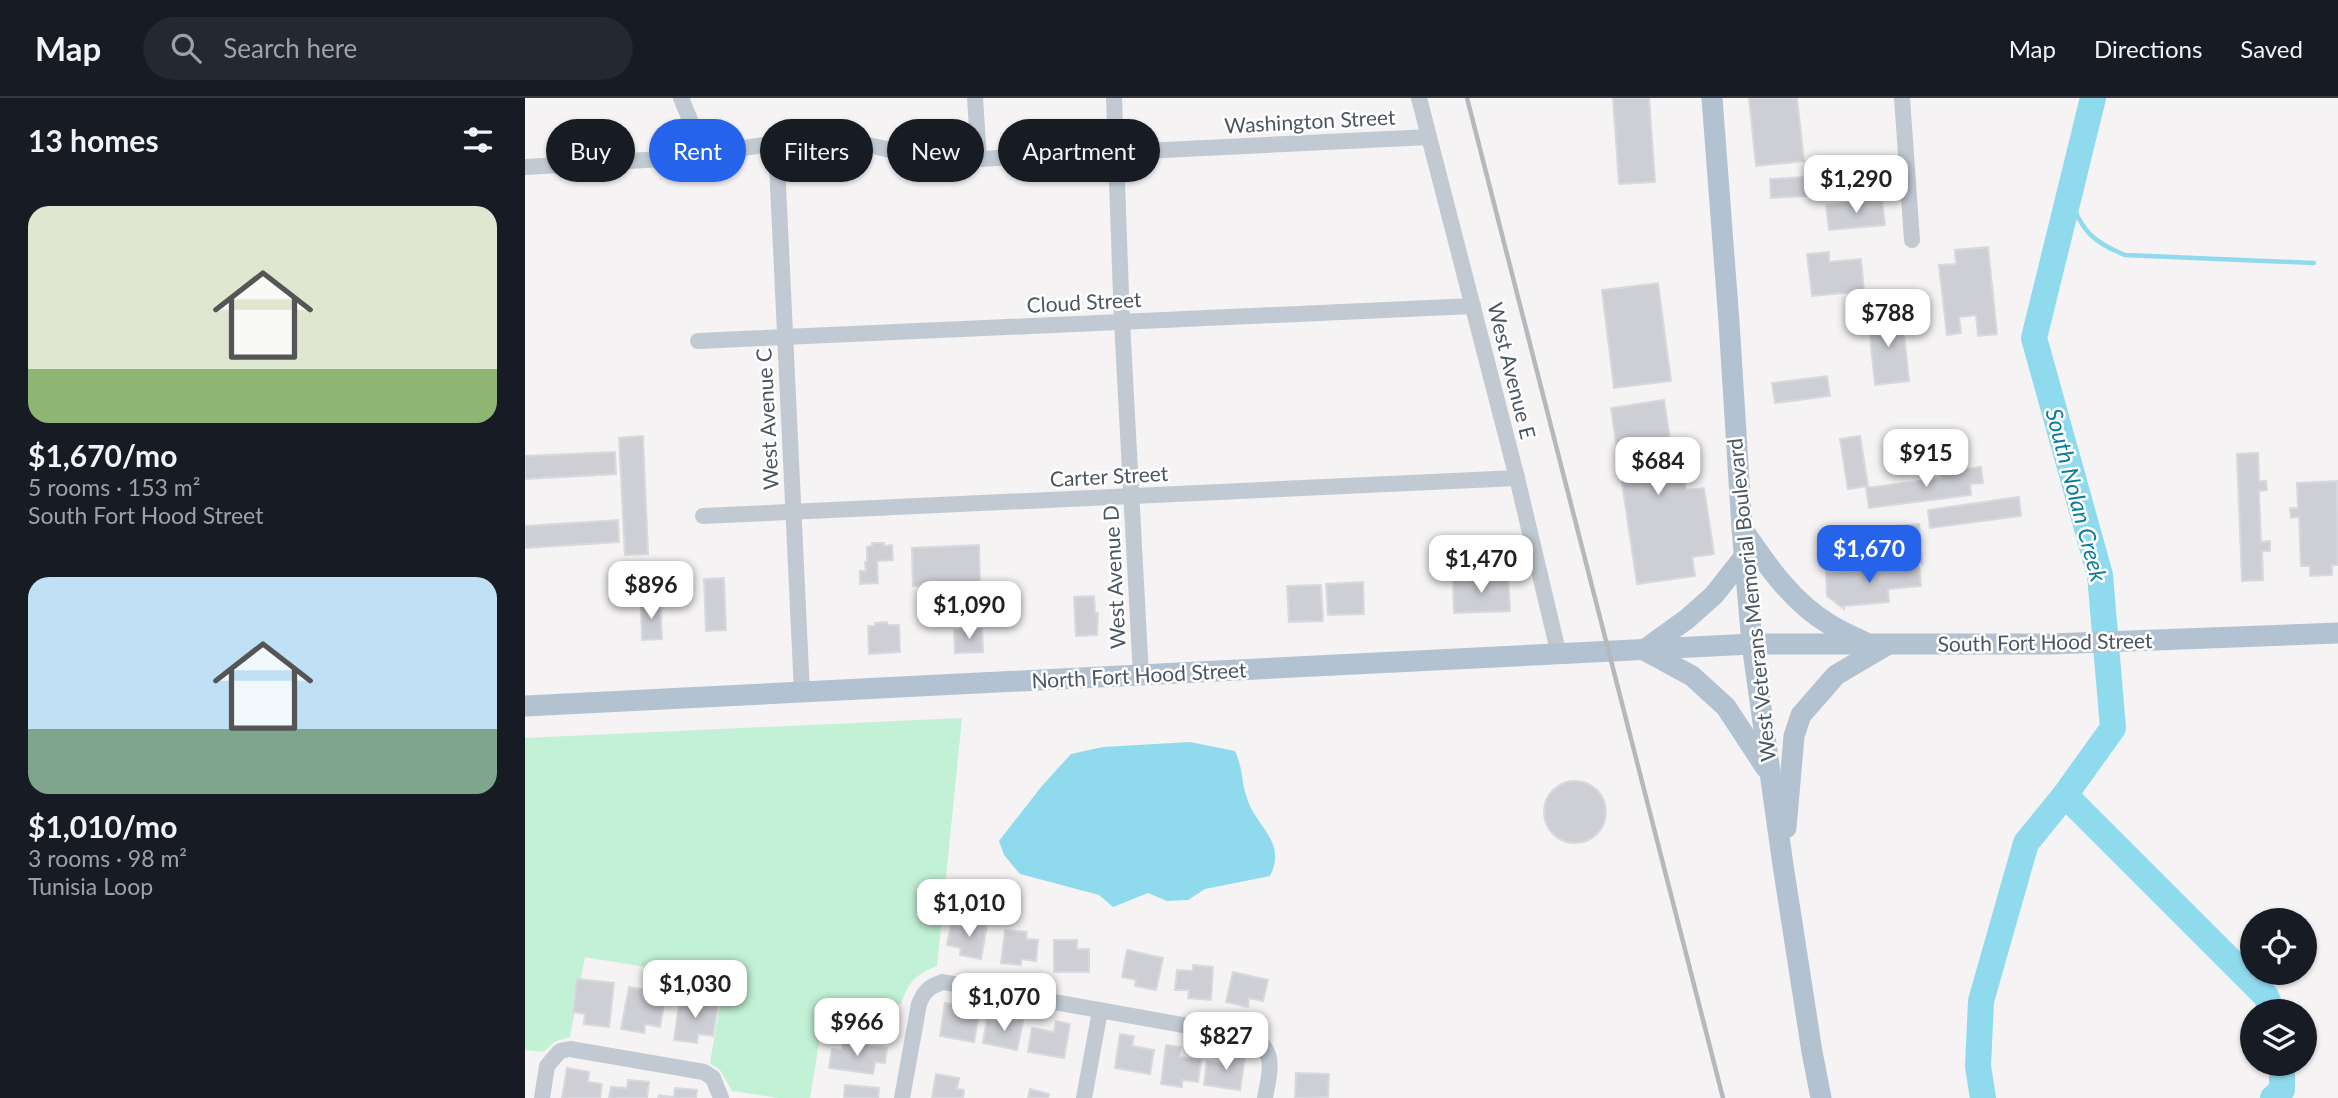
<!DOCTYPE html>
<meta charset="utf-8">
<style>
:root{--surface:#171b24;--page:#242831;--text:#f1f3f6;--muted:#9ea1a6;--line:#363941;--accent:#2563eb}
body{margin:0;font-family:Lato,sans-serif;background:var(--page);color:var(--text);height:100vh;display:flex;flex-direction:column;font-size:26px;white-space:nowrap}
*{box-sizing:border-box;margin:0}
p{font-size:23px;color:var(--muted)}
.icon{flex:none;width:38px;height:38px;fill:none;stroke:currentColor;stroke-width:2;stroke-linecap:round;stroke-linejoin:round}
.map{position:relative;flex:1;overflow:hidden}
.sheet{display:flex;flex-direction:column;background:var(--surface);width:525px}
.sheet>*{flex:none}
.banner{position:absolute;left:21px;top:21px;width:665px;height:63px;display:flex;gap:14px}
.fabs{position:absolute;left:1715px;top:810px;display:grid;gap:14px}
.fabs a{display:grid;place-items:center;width:77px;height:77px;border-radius:50%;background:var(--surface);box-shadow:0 2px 5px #0004;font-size:35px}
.price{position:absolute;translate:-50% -60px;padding:0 16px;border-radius:14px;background:#fff;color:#222;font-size:23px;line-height:46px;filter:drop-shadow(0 2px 4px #0008)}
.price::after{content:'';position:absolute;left:50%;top:42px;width:21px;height:16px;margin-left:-10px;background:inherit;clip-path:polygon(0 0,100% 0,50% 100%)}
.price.selected{background:var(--accent);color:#fff}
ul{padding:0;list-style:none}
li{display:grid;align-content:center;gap:14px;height:371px;padding:0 28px}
li span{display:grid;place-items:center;height:217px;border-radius:21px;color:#555}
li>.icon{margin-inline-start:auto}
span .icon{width:126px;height:126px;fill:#fffc;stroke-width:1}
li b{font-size:30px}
h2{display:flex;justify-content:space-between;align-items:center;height:84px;padding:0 28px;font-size:30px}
.tag{padding:0 24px;border-radius:32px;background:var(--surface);box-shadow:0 2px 5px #0004;font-size:24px;line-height:63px}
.tag.selected{background:var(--accent);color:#fff}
header{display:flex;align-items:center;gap:42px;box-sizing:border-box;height:98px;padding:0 35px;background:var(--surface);border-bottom:2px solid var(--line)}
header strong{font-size:33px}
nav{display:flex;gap:38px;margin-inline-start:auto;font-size:24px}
.search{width:490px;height:63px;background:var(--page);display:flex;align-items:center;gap:18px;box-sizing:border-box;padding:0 24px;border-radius:38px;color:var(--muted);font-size:26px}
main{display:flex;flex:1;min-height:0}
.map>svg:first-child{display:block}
</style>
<header>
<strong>Map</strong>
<div class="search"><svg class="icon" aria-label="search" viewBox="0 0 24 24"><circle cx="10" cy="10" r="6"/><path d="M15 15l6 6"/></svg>Search here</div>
<nav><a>Map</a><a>Directions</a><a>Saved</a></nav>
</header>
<main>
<section class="sheet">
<h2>13 homes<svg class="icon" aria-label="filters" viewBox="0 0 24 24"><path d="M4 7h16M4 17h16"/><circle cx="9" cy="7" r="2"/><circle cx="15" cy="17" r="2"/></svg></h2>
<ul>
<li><span style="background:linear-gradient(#dfe7d0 75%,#8fb573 0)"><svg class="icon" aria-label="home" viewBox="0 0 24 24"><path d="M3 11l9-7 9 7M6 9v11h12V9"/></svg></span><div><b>$1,670/mo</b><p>5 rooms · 153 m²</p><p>South Fort Hood Street</p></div></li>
<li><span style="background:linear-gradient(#bfe0f5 70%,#7fa58c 0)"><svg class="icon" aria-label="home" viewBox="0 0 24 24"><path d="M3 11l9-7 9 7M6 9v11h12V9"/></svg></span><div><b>$1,010/mo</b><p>3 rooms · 98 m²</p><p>Tunisia Loop</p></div></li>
</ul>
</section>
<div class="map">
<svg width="1813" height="1000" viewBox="0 0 1813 1000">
<rect width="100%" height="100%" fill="#f5f3f3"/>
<path fill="#c3f1d5" d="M437,620L412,868C390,877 384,883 376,906L301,902L285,1000H253L207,993L195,972L185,965L199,882L60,859L45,939L31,943L18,954L0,952V640Z"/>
<path fill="#90daee" d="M665,644L710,653C718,671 716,680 721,697C729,729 763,742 745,778L680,791L663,802L642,803L623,795L588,809L574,797L495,776L479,757L474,743L516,689L546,656L578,649Z"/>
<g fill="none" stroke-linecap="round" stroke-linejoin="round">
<path stroke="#90daee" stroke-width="4.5" d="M1544,98C1556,132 1567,144 1600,157L1789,165"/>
<g stroke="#90daee" stroke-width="26">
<polyline points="1540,697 1741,898 1747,914"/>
<polyline points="1458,1000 1453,968 1456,903 1501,745 1540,697 1588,630 1575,477 1509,240 1568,0"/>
<polyline points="1748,1000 1757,992 1757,966"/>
</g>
</g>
<g fill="#cdcfd5" stroke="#d7d9de" stroke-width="2">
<polygon points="1088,0 1124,0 1130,84 1094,86"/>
<polygon points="1224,0 1272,0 1279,63 1231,68"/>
<polygon points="1320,77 1320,96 1246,100 1245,81"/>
<polygon points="1357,101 1360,127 1304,132 1301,107"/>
<polygon points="1463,149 1472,236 1453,238 1451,217 1434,219 1436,235 1422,237 1414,167 1431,166 1430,152"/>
<polygon points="1304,154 1304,164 1336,161 1339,193 1287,198 1282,156"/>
<polygon points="1133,185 1146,283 1089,290 1077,192"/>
<polygon points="1369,216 1369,218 1377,217 1384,283 1350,287 1343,218"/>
<polygon points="1302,278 1305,298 1250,305 1247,285"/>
<polygon points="1139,302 1149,368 1157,367 1161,392 1179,390 1189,456 1167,459 1170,478 1112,486 1086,310"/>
<polygon points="118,338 123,456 100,457 94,340"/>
<polygon points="1335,338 1343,388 1323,391 1315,341"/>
<polygon points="90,354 91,376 0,381 0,358"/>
<polygon points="1733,355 1734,383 1741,383 1742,392 1734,393 1736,444 1745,443 1745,453 1737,453 1738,482 1717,483 1712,356"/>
<polygon points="1456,369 1458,385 1445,386 1446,397 1344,410 1341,390 1416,380 1416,375"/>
<polygon points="1812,383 1813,467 1807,467 1807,477 1785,478 1785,468 1776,468 1774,419 1766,420 1765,410 1773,410 1772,385"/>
<polygon points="1494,399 1496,418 1405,430 1403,412"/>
<polygon points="93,422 94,444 0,450 0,428"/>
<polygon points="1394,426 1397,465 1367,468 1364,429"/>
<polygon points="347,445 359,445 359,448 367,447 368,462 352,463 353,485 335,486 335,473 341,473 340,464 342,464 342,449 347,448"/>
<polygon points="454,447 455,485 388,488 387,450"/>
<polygon points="1394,468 1396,488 1363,491 1364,504 1319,508 1319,511 1302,498 1301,475"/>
<polygon points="983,479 985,513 929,515 928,481"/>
<polygon points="199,480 201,532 181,533 179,481"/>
<polygon points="838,484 839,516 803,517 801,486"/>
<polygon points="796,487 798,523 764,524 762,488"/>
<polygon points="569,498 570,515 573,515 572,537 551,538 549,499"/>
<polygon points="135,504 137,541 117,542 116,505"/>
<polygon points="362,524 363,527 374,527 375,554 344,556 343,528 350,528 350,525"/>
<polygon points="457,531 458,554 430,555 429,532"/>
<circle cx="1050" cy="714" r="31"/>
<polygon points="441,823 462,827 456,861 435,857 436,850 422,847 426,827 440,830"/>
<polygon points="480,832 502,834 501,841 513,842 511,863 496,861 496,867 476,865"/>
<polygon points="529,842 552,842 552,851 564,851 564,874 529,874"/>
<polygon points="602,852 638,860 631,892 610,888 611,882 597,879"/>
<polygon points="668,867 688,869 686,902 663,900 664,892 650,892 652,872 668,873"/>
<polygon points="708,874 743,882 738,903 724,900 723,909 701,904"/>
<polygon points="52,881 89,885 84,929 59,926 60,916 48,914"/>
<polygon points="104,889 141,895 135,929 120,926 119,935 96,931"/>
<polygon points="155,899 193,905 188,938 173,936 172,945 149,942"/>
<polygon points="420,905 439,908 438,919 453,921 449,944 415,938"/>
<polygon points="339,906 360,908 357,933 364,934 363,945 325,941 327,916 338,917"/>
<polygon points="485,916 499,919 492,952 458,945 462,921 483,926"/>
<polygon points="531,923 545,926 539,960 503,954 507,930 529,934"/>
<polygon points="595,936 609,938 607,948 629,952 625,976 590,970"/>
<polygon points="318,944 362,950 360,965 350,964 348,976 304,970 307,951 317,952"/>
<polygon points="641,947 656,949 654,959 676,962 673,984 657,982 657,989 636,986"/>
<polygon points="699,955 720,958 715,992 679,987 682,963 698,965"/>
<polygon points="42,970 64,974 63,984 77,986 75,1000 37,1000"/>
<polygon points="771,975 804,976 803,999 770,1000"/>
<polygon points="411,976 434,980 432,991 439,992 438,1000 407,1000"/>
<polygon points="103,982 124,984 122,1000 84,1000 86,989 102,990"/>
<polygon points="320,987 354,990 353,1000 319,1000"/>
<polygon points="150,990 172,992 171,1000 133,1000 134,997 149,999"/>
<polygon points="505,991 524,996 523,1000 503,1000"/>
</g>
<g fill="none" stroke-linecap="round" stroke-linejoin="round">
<g stroke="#c1cad2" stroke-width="16">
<polyline points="156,0 179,56"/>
<polyline points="450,0 454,61"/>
<polyline points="589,0 597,224 616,578"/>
<polyline points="894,0 992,380 1034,557"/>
<polyline points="1377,0 1387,142"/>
<polyline points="251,45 277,595"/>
<polyline points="0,69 155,60 251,45 269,45 343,47 398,59 454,61 904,39"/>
<polyline points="173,243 948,208"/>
<polyline points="178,418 992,380"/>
<polyline points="17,1000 22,968 35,953 45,951 179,974 188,980 196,1000"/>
<path d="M377,1000L394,906C399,893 405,888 418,884L730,940C752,956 744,977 740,1000"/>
<polyline points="559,1000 575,913"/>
</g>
<g stroke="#b3c2d1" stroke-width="21">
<polyline points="1187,0 1204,224 1217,430 1227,546 1258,767 1287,954 1296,1000"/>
<path d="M1218,432C1241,466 1268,505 1304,526C1315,533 1327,538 1339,544"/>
<polyline points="1119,552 1162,521 1189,497 1219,459"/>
<polyline points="1121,553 1167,578 1201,609 1241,670"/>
<polyline points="0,608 1227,546 1525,546 1813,535"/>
<polyline points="1261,730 1269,638 1276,617 1311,577 1362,547"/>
</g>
<polyline stroke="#b5b8bd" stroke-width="4.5" points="942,0 1198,1000"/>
</g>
<g text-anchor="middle" stroke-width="5" stroke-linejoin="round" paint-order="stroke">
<g font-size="21" fill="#4a5661" stroke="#fff">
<text transform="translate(785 24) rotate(-3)" y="7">Washington Street</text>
<text transform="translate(559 205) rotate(-3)" y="7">Cloud Street</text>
<text transform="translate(986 273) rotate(76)" y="7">West Avenue E</text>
<text transform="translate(243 321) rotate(-93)" y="7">West Avenue C</text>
<text transform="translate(584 379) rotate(-3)" y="7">Carter Street</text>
<text transform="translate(590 479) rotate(-93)" y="7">West Avenue D</text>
<text transform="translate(1227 502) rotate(-96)" y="7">West Veterans Memorial Boulevard</text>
<text transform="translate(1520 545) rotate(-1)" y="7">South Fort Hood Street</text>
<text transform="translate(614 578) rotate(-3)" y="7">North Fort Hood Street</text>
</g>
<g font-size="23" font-style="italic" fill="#0c7c9b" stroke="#fff">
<text transform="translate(1551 397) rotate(75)" y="8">South Nolan Creek</text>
</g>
</g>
</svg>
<div class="fabs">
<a><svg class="icon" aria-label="locate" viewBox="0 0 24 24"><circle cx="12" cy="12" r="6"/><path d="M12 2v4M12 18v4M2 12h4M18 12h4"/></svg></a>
<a><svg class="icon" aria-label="layers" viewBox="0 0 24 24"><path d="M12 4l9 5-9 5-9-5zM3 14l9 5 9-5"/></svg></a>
</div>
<b class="price" style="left:1331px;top:117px">$1,290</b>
<b class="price" style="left:1363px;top:251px">$788</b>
<b class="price" style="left:1401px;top:391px">$915</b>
<b class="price" style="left:1133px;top:399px">$684</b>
<b class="price selected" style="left:1344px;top:487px">$1,670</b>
<b class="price" style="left:956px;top:497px">$1,470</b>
<b class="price" style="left:126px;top:523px">$896</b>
<b class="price" style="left:444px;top:543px">$1,090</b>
<b class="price" style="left:444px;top:841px">$1,010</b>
<b class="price" style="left:170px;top:922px">$1,030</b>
<b class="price" style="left:479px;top:935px">$1,070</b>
<b class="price" style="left:332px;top:960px">$966</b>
<b class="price" style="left:701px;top:974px">$827</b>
<div class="banner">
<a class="tag">Buy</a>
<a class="tag selected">Rent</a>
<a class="tag">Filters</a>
<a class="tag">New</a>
<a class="tag">Apartment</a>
</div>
</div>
</main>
